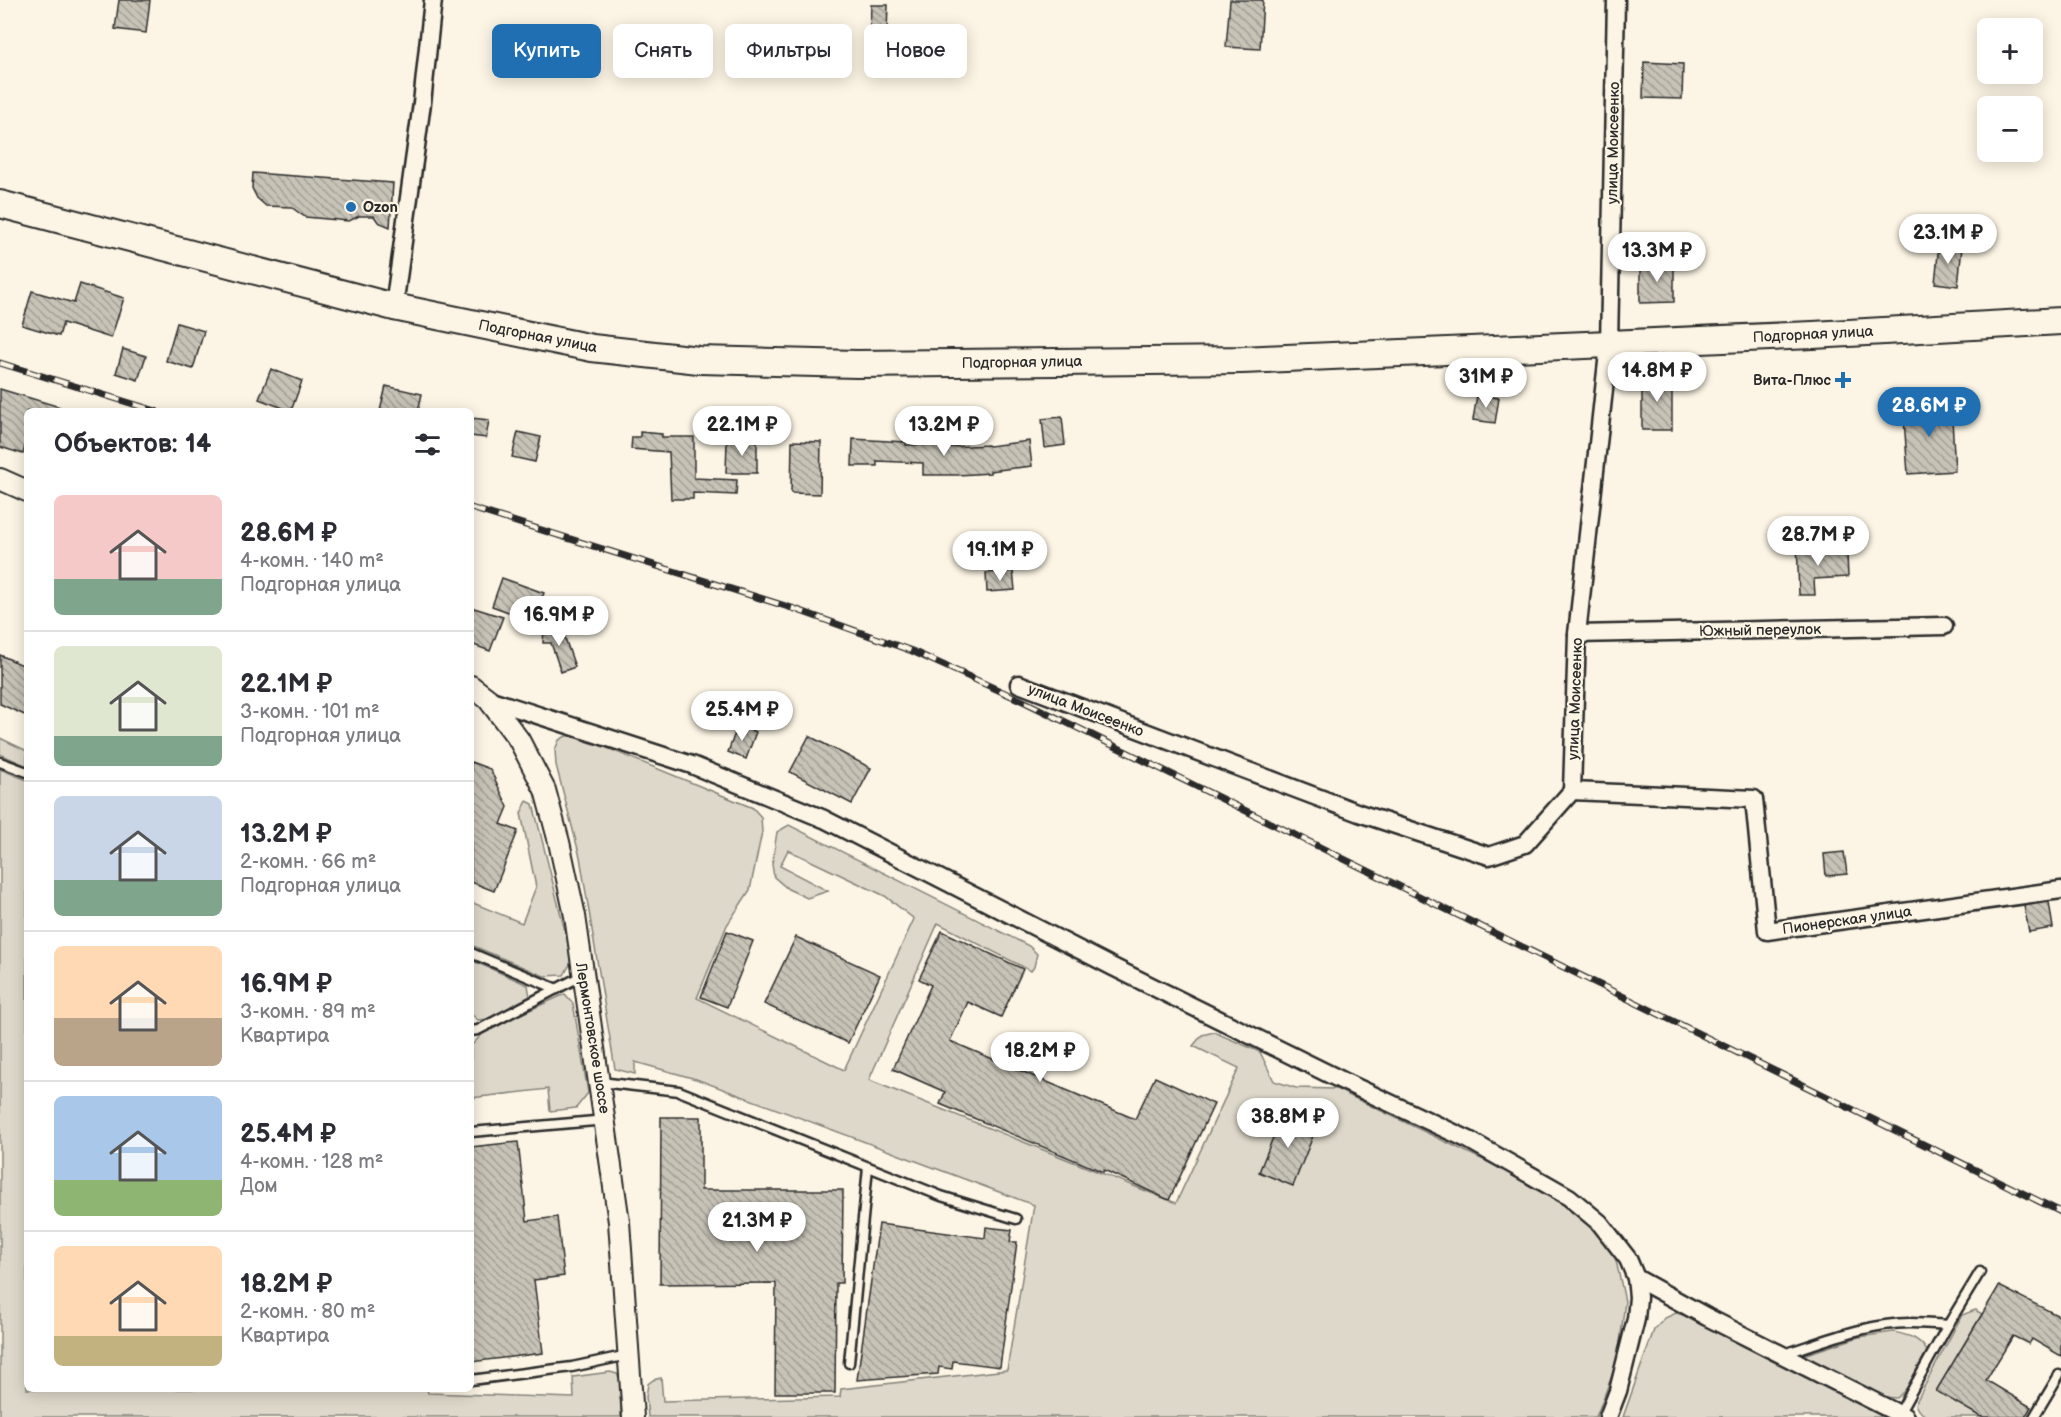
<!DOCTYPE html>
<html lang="ru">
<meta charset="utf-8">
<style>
:root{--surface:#fff;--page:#f2f2f3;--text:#2b2b33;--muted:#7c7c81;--line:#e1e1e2;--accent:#1f6fb2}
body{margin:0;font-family:"Balsamiq Sans",sans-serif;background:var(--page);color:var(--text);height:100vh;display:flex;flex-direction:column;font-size:22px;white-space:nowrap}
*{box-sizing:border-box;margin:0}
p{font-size:20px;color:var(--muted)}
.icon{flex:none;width:33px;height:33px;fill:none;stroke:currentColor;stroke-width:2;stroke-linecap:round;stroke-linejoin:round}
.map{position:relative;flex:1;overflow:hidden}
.panel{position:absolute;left:24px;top:408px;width:450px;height:984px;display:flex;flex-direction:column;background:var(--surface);border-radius:9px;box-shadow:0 3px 15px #0003}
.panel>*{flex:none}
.hud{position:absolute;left:492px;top:24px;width:570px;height:54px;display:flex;gap:12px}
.fabs{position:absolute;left:1977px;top:18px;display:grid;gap:12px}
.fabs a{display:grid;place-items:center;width:66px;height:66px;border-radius:9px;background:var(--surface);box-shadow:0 3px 15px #0003;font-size:30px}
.price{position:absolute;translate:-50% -51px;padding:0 14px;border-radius:21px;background:#fff;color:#222;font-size:20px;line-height:39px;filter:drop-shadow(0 2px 3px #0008)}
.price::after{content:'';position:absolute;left:50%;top:36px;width:18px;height:14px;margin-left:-9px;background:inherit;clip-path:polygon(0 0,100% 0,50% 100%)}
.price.on{background:var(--accent);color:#fff}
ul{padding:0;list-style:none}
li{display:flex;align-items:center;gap:18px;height:150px;padding:0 30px}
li+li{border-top:2px solid var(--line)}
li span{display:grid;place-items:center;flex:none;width:168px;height:120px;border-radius:9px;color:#555}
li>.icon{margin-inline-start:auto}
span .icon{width:72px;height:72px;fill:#fffc;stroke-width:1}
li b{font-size:26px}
h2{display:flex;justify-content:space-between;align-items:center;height:72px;padding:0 30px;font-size:26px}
.tag{padding:0 21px;border-radius:9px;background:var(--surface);box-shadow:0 3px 15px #0003;font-size:21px;line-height:54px}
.tag.on{background:var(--accent);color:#fff}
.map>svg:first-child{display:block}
</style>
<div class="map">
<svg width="2061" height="1417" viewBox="0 0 2061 1417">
<defs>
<pattern id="building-back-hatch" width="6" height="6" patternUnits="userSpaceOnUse" patternTransform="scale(1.5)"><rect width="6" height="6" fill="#c8c3b7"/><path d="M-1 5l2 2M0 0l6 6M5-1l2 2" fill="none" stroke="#a39f95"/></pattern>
</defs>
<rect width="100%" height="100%" fill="#fcf5e5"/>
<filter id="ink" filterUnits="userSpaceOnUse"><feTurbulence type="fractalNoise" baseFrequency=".0167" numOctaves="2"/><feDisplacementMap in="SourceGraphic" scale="12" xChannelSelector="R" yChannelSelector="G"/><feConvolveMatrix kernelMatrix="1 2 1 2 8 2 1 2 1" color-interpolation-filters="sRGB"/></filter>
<g filter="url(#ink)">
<g fill="#ded8ca" stroke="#84827a" stroke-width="1.5">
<polygon points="566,736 578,736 753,808 761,817 762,832 750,890 727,925 697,998 844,1070 914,919 885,896 788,850 780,866 828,891 807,898 788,889 774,877 772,864 777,832 789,825 1029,946 1037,954 1034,967 1031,971 938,923 869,1080 1176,1203 1239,1068 1193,1046 1202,1035 1214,1032 1260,1052 1274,1081 1296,1088 1336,1089 1500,1168 1555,1198 1593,1229 1615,1256 1625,1301 1618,1360 1596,1417 648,1417 646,1397 648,1384 653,1380 661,1378 663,1401 840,1397 841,1389 1007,1370 1034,1205 696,1079 635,1062 635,1074 615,1069 580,857 556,765 555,750 559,740"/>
<polygon points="0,738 27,751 27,766 0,754"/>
<polygon points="0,769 27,780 27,1389 427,1389 428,1393 574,1398 573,1377 610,1372 617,1374 620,1380 621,1417 0,1417"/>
<polygon points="527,801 533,804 570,951 570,964 564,975 544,976 471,945 471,902 522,923 536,887 521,813"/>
<polygon points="471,960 528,985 530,997 491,1019 478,1020 471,1014"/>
<polygon points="565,994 573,1003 588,1093 576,1108 550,1111 548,1089 471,1098 471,1046 486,1030"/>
<polygon points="1975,1310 1982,1314 1937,1390 1981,1417 1927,1417 1918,1410 1915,1404 1962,1315"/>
<polygon points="1676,1313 1687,1316 1890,1417 1623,1417 1654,1330 1665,1318"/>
<path d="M1893,1332C1907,1335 1919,1337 1927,1351L1907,1388L1897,1398L1884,1397L1800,1356L1859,1337Z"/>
</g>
<g fill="url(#building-back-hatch)" stroke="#2b2b2b" stroke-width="1.5">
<polygon points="119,0 150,0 146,33 115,29"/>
<polygon points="1230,0 1263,0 1260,49 1226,47"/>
<polygon points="871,5 888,5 887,32 870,32"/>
<polygon points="1644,62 1683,64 1682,99 1643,98"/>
<polygon points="253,173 393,183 390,227 378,222 374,216 359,216 349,221 305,217 291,207 266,206 257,198 252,188"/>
<polygon points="1939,244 1962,247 1958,286 1935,283"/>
<polygon points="1640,264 1674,264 1674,302 1640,303"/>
<polygon points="80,284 124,298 111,338 63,323 59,336 22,325 32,291 74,303"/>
<polygon points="177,323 204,331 193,369 166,361"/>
<polygon points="123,349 146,356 138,380 116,373"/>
<polygon points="271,369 302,381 291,411 259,399"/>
<rect x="1642" y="375" width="30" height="55"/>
<polygon points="386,386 422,394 418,411 380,411"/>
<polygon points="0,389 60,407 60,411 27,411 27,439 23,454 0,447"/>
<polygon points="1477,395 1499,398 1495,423 1473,420"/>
<polygon points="1951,402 1955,471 1908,474 1903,406"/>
<polygon points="1062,417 1065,445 1045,448 1042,419"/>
<polygon points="471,418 489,420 486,438 471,436"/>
<polygon points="518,432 541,437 535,462 512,457"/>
<polygon points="640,432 662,434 662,437 694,437 694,478 737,480 736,495 693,493 693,499 671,499 669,452 631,449 632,437 640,437"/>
<polygon points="853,439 906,442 906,445 950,444 950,447 988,445 989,446 1029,441 1032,466 990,471 990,473 958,475 923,475 923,463 877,461 877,466 852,466"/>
<polygon points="727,440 757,440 757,473 726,473"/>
<polygon points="792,441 821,442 820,494 791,493"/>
<polygon points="1816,540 1816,555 1847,554 1848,577 1814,579 1815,595 1799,595 1797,541"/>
<polygon points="1013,571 1015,590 987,592 986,573"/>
<polygon points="502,578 544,593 533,621 492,606"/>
<polygon points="471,607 503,617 490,651 471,644"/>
<polygon points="544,628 565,628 565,638 575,667 561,672 551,643 543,643"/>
<polygon points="0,655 27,667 27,716 0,704"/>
<polygon points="738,725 756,732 746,759 728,752"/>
<polygon points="809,736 871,768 852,804 790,772"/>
<polygon points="471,762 490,769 508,807 501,824 518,831 494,891 471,882"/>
<polygon points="1844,852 1847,874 1826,876 1824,854"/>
<polygon points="2049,902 2053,928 2029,932 2024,906"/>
<polygon points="727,931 753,941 727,1007 701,997"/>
<polygon points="942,931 1023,969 1001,1017 968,1002 950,1041 1135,1119 1155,1077 1214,1104 1169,1200 1104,1170 1103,1172 940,1104 945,1092 893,1069 931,985 919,979"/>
<polygon points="796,937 880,975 848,1043 764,1004"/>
<polygon points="1283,1113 1317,1126 1293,1186 1259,1172"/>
<polygon points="661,1117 701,1117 701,1190 843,1190 842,1283 836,1283 835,1393 775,1393 776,1283 660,1284"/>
<polygon points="518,1142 527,1221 557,1217 564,1276 534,1280 543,1353 471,1362 471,1147"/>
<polygon points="879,1224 985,1238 986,1227 1012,1230 1010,1242 1017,1242 1000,1367 953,1361 952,1369 939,1367 938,1374 857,1380"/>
<polygon points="1999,1286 2061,1317 2061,1356 2032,1339 2029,1344 2013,1336 1986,1380 2031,1407 2025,1417 1981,1417 1936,1391"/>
</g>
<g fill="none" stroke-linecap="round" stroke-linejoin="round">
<g stroke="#2b2b2b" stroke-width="13">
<g id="service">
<polyline points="0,762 27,772"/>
<polyline points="471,953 557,989"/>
<polyline points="471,1031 478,1030 583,975"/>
<polyline points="600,1082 679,1091 941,1196 1016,1219"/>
<polyline points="471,1132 606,1120"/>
<path d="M1784,1354C1824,1341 1868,1323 1910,1323C1923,1323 1935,1324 1948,1325"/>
<polyline points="849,1363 868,1167"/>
<polyline points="471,1380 572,1367 628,1355"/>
<polyline points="1899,1414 1948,1325 1980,1272"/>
<polyline points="2034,1417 2059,1375"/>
</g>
</g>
<g stroke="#2b2b2b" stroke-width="21">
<g id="minor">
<polyline points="394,307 422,103 433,0"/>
<polyline points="1577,634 1944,626"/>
<polyline points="1019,684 1359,813 1489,856 1525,844 1572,791 1577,634 1609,344 1616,0"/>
<polyline points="488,699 692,765 824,819 1113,967 1343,1081 1469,1140 1569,1197 1600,1223 1628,1259 1636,1278 1638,1297 1636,1319 1618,1391 1608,1417"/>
<polyline points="1572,791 1754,799 1767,931 2061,890"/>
<polyline points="1636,1278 1707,1317 1905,1417"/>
</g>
</g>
<g stroke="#2b2b2b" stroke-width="24">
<g id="tertiary">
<polyline points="0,479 27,491"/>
<polyline points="471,686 488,699 519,740 545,790 559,842 575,916 619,1222 633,1417"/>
</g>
</g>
<g stroke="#2b2b2b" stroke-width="30">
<polyline id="primary" points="0,204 394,307 592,348 699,360 857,364 1242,360 1813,335 2061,321"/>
</g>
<use href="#service" stroke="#fcf5e5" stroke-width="8"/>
<use href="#minor" stroke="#fcf5e5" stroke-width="16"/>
<use href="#tertiary" stroke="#fcf5e5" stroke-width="20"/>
<use href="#primary" stroke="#fcf5e5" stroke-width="26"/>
<g stroke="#2b2b2b" stroke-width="7">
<g id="rail">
<polyline points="0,363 156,411"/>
<polyline points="471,508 795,609 912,651 1025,702 2061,1212"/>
</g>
</g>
<use href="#rail" stroke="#fcf5e5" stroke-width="4.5" stroke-dasharray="14" stroke-linecap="butt"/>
</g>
</g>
<g fill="#1f6fb2" stroke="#fcf5e5" stroke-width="2">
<circle cx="351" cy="207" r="6"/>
<path d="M1840 371h6v6h6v6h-6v6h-6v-6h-6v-6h6z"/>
</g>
<g text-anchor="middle" stroke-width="4.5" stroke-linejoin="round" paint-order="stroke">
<g font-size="15" fill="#2b2b2b" stroke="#fcf5e5">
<text transform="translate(1613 143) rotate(-89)" y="5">улица Моисеенко</text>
<text transform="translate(1813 334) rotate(-3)" y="5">Подгорная улица</text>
<text transform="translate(538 336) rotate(11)" y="5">Подгорная улица</text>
<text transform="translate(1022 362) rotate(-1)" y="5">Подгорная улица</text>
<text transform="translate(1760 630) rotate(-1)" y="5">Южный переулок</text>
<text transform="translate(1575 699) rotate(-88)" y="5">улица Моисеенко</text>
<text transform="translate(1086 710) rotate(21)" y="5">улица Моисеенко</text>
<text transform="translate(1847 920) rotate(-8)" y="5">Пионерская улица</text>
<text transform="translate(593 1038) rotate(81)" y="5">Лермонтовское шоссе</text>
</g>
<g font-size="15" font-weight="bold" fill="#2b2b2b" stroke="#fcf5e5" text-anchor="start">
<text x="363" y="212">Ozon</text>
<text x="1831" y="385" text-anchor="end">Вита-Плюс</text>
</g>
</g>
</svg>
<div class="fabs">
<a>+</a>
<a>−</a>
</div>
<b class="price" style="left:1948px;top:265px">23.1M ₽</b>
<b class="price" style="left:1657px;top:283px">13.3M ₽</b>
<b class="price" style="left:1657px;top:403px">14.8M ₽</b>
<b class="price" style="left:1486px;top:409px">31M ₽</b>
<b class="price on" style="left:1929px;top:438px">28.6M ₽</b>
<b class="price" style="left:742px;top:457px">22.1M ₽</b>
<b class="price" style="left:944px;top:457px">13.2M ₽</b>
<b class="price" style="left:1818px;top:567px">28.7M ₽</b>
<b class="price" style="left:1000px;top:582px">19.1M ₽</b>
<b class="price" style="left:559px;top:647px">16.9M ₽</b>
<b class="price" style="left:742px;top:742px">25.4M ₽</b>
<b class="price" style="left:1040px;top:1083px">18.2M ₽</b>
<b class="price" style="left:1288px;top:1149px">38.8M ₽</b>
<b class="price" style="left:757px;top:1253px">21.3M ₽</b>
<div class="hud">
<a class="tag on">Купить</a>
<a class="tag">Снять</a>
<a class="tag">Фильтры</a>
<a class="tag">Новое</a>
</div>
<section class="panel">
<h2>Объектов: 14<svg class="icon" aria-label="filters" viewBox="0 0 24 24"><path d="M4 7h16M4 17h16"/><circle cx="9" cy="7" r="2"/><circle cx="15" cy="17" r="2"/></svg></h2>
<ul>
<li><span style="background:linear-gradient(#f6c9c9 70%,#7fa58c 0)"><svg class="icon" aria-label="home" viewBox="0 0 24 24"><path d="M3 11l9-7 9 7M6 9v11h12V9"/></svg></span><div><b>28.6M ₽</b><p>4-комн. · 140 m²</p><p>Подгорная улица</p></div></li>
<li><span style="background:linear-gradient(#dfe7d0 75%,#7fa58c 0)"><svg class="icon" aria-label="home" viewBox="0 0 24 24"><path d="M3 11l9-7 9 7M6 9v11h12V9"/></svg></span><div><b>22.1M ₽</b><p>3-комн. · 101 m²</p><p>Подгорная улица</p></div></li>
<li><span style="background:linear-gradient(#c9d6e8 70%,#7fa58c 0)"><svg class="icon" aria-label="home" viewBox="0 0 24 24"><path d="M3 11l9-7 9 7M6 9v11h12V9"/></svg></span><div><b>13.2M ₽</b><p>2-комн. · 66 m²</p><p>Подгорная улица</p></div></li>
<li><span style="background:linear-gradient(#ffd9b3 60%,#b9a48a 0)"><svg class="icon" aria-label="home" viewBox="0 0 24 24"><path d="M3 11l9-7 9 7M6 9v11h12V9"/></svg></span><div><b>16.9M ₽</b><p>3-комн. · 89 m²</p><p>Квартира</p></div></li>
<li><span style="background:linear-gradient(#a9c7e8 70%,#8fb573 0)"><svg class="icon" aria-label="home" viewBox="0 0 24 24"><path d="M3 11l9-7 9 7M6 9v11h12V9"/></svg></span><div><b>25.4M ₽</b><p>4-комн. · 128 m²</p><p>Дом</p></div></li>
<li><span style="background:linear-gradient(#ffd9b3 75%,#c2b280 0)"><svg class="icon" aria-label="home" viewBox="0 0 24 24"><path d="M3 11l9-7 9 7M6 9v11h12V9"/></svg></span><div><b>18.2M ₽</b><p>2-комн. · 80 m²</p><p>Квартира</p></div></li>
</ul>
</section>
</div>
